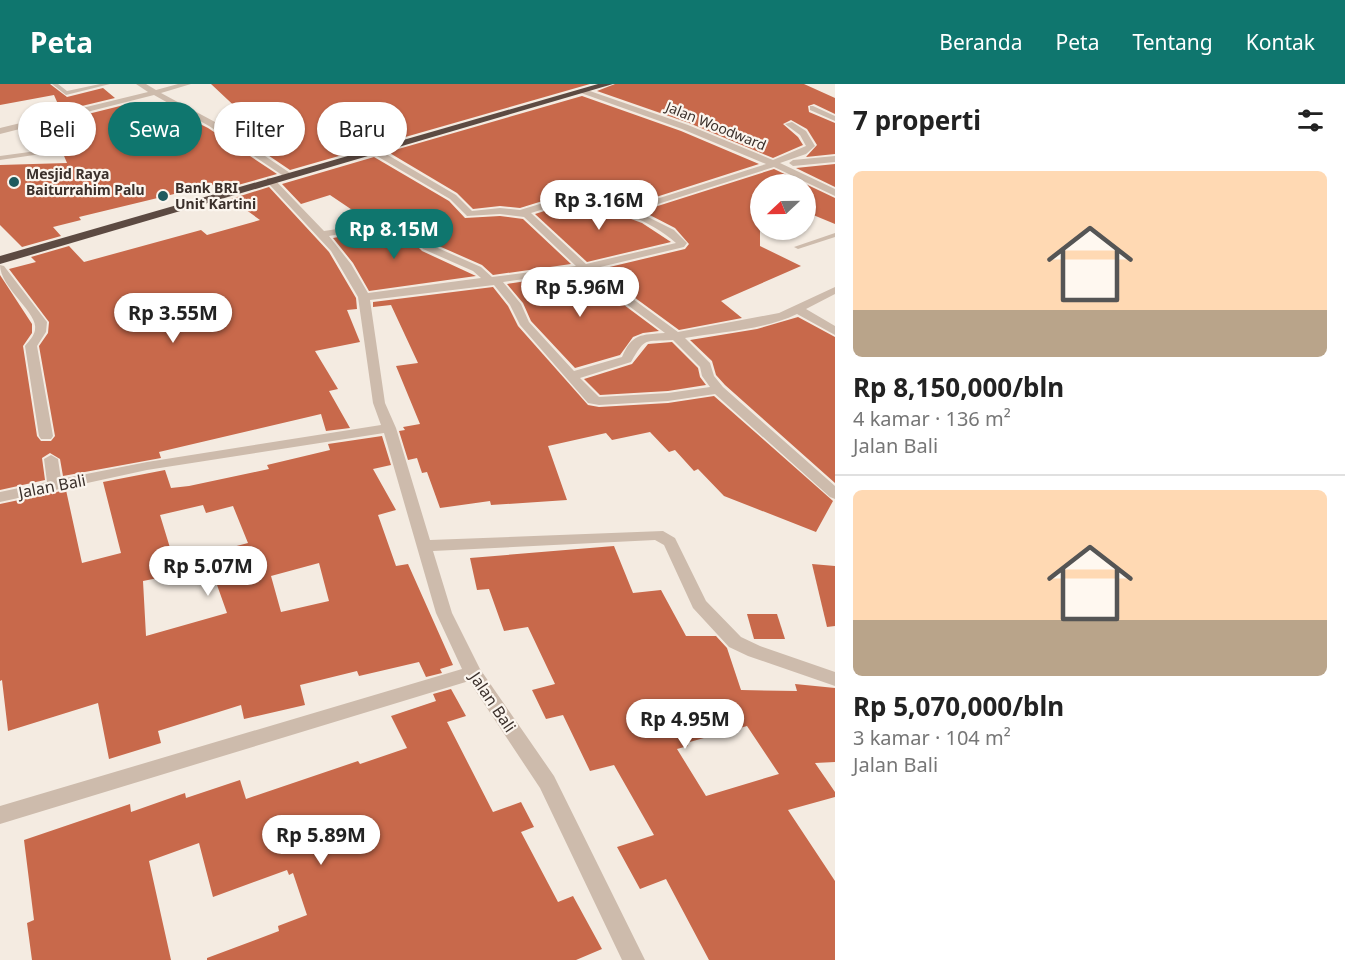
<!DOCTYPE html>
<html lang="id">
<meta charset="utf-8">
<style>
:root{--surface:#fff;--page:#f6f6f6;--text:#222;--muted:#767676;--line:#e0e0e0;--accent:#0f766e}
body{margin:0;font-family:"Noto Sans",sans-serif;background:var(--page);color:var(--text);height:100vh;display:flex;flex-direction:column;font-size:22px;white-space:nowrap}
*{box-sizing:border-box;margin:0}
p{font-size:20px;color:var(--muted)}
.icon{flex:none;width:33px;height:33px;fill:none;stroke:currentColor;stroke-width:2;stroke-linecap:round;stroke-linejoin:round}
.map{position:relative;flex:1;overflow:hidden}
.panel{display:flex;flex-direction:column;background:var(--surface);width:510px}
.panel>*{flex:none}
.hud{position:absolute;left:18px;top:18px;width:570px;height:54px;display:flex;gap:12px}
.needle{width:39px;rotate:248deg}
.tools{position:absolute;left:750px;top:90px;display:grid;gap:12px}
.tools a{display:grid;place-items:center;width:66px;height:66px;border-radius:50%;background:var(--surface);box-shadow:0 2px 4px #0004;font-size:30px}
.price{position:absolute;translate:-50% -51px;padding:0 14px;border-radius:21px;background:#fff;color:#222;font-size:20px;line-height:39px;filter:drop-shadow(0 2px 3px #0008)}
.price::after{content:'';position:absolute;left:50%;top:36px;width:18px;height:14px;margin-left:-9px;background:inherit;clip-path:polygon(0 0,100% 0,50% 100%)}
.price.on{background:var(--accent);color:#fff}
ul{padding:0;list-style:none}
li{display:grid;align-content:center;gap:12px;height:318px;padding:0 18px}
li+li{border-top:2px solid var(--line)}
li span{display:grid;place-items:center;height:186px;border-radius:9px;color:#555}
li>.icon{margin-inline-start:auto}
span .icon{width:108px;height:108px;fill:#fffc;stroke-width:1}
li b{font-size:26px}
h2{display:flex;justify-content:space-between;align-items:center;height:72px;padding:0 18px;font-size:26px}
.tag{padding:0 21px;border-radius:27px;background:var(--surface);box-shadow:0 2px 4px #0004;font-size:21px;line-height:54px}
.tag.on{background:var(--accent);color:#fff}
header{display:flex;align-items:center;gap:36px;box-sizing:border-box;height:84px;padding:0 30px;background:var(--accent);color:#fff}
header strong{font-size:28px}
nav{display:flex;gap:33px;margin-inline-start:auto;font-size:21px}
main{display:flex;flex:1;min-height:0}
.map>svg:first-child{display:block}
</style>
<header>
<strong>Peta</strong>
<nav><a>Beranda</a><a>Peta</a><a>Tentang</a><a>Kontak</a></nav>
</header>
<main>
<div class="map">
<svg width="835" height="876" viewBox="0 0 835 876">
<rect width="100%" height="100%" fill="#f4ebe1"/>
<g fill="#c8694b" fill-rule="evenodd">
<polygon points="0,0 50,0 67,13 103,4 115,14 61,27 54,11 0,21"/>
<polygon points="211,0 590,0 290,86 217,37 244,31"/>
<polygon points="615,0 804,0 835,14 835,30 814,20 808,22 809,28 835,39 835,70 806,73 817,61 807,45 791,36 783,40 798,53 803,61 773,74 689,39 597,7"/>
<polygon points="582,12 681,47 759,80 628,122 578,106 520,124 500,122 473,125 457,109 388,68"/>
<polygon points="157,18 177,32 182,31 208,44 277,90 220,106 213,101 199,104 79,133 81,136 53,143 61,152 22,163 0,141 0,81 67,79 62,67 69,66 65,53 71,52 66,40 68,35 124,21 128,24"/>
<polygon points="374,73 449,117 465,134 500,132 523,135 571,180 493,191 482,181 432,159 406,133 370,138 330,111 301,120 282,100"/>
<polygon points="835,80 835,103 796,84"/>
<polygon points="774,85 835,114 835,140 806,128 806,100 760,100 760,162 801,182 721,217 742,234 679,246 597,186 685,165 689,160 675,144 642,127"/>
<polygon points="269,103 329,168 356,214 357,225 347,226 360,258 315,267 338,305 329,307 350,344 326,347 321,330 159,368 161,374 63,392 60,375 50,369 42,374 45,396 0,406 0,191 32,240 32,249 23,262 37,352 41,357 51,357 55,352 39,262 48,249 49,238 9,185 36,178 31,173 69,162 84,178 201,146 207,151 260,136 231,115"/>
<polygon points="579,116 642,139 671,158 587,178 535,130"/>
<polygon points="397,142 422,167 476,192 369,207 353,179 333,154"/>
<polygon points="581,189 659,247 643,249 633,253 620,271 575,284 531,237 523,219 507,200"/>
<polygon points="493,203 508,222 518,242 588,321 599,323 668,319 714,312 833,417 816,448 724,412 698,385 694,387 675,366 669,368 650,348 612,356 606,349 548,362 567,416 491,421 490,417 440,424 427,388 422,389 417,374 408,376 399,347 405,346 403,343 420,340 396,282 418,279 391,221 373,223 373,218"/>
<polygon points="798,233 835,253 835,399 725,301 716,291 712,277 690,256 757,245"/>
<polygon points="672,258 698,284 700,293 706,301 668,307 600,311 584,295 632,280 648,260"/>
<path d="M382,352L391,381L373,385L396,426L378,431L396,482L408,480L453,581L440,585L442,589L426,593L419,578L359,592L357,587L300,601L305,621L244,635L241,621L158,647L161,659L109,675L98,619L8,647L2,596L0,597V420L66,406L82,479L121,469L103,398L165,386L171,404L189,402L269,385L267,381L330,366L328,360ZM203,421L206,429L233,422L248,459L206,470L227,529L146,552L143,497L178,490L160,431ZM319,479L329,517L281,528L271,492Z"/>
<path d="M614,462L633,509L661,506L686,552H716L727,564L741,606L797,607L795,600L835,604V678L815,679L835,708V713L788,726L835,797V876H709L666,795L640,805L617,763L654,751L614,681L590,687L563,631L546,635L532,606L555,600L528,543L504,547L489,505L477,506L470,474ZM747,642L779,690L706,712L677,665L688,662L686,659Z"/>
<polygon points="812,480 835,482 835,542 827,543"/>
<polygon points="747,530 777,530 785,555 754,555"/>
<polygon points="451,605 466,632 447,638 493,728 521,718 534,743 521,748 558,818 573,812 602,865 576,876 207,876 207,874 279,847 278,842 307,831 293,789 289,791 287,786 213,813 199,759 149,777 171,876 32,876 27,839 34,836 24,756 130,720 131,728 185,709 186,714 240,696 246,715 358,677 360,680 407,664 391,632 436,617 433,610"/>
</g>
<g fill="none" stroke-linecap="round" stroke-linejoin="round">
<g fill="#cdbbac" fill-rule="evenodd">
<polygon points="52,0 58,0 67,7 100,0 110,0 66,11"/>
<polygon points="64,30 67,32 48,69 0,76 0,72 44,66 61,32"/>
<polygon points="835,149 835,153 798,165 794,163"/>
</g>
<g fill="#cdbbac" fill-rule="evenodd">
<polygon points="136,0 146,0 156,6 178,0 191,0 161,9 215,38 293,91 285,93 209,42 154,11 0,50 0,44 148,8"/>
<path d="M584,5L688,41L773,76L806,62L800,51L785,40L792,38L806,47L815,62L806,70L780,79L835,105V112L774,83L636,127L674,146L687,159L684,163L592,185L678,248L779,229L835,203V210L806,225L835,242V251L797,230C764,246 721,248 685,254L710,279L714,292L723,303L835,402V415L830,413L715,310L668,317L599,321L588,319L520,241L510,221L494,201L370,216L385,319L396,344L430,456L663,447L675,454L706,517L741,553L760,562L835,588V602L748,572L729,563L693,524L664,461L655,456L433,467L452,529L480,585L554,692L645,876H622L540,704L469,597L0,740V722L462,585L436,529L384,349L147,386L0,418V408L47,398L44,375L51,371L58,375L61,395L147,378L381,341L373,319L358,213L331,167L267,98V94H273L324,147L404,135L431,161L481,183L492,193L576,182L524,133L500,130L467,132L450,115L370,68V64H376L456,111L472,127L500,124L520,126L579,108L628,124L766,80L682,45L581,9L580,7ZM579,114C612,125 650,135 676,159L586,180L531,129ZM398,140L423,165L473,187L481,194L368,209L351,180L329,152ZM582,187L665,249C641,251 632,249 622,273L574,287L529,238L521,220L503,198ZM673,256L700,283L702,292L710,303L668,309L599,313L580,294L631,278C646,252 644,258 673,256Z"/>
<polygon points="813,22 835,32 835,37 810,26 810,22"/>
<polygon points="835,72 835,78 793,82 789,79 793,76"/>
<path d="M0,181L4,182L47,238L46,248L37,262L53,352L51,355H41L39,352L25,262C29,257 34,252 35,246C39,229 0,204 0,181Z"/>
</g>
<polygon fill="#5c4a42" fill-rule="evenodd" points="598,0 613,0 0,180 0,172"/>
</g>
<g fill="#1f5a5e" stroke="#fbf5ee" stroke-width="2">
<circle cx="14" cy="98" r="6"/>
<circle cx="163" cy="112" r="6"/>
</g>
<g text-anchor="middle" stroke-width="4.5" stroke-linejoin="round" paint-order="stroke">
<g font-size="14" fill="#3b302b" stroke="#fbf5ee">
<text transform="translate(716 42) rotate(22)" y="5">Jalan Woodward</text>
</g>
<g font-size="14" font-weight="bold" fill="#3b302b" stroke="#fbf5ee" text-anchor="start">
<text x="26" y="95">Mesjid Raya<tspan x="26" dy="16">Baiturrahim Palu</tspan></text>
<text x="175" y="109">Bank BRI<tspan x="175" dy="16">Unit Kartini</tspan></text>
</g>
<g font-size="16" fill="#3b302b" stroke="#fbf5ee">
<text transform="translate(52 402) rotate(-11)" y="6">Jalan Bali</text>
<text transform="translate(493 618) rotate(56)" y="6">Jalan Bali</text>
</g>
</g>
</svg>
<div class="tools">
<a><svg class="needle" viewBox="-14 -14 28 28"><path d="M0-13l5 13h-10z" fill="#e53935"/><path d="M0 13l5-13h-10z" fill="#767676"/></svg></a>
</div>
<b class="price" style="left:599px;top:147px">Rp 3.16M</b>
<b class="price on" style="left:394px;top:176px">Rp 8.15M</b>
<b class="price" style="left:580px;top:234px">Rp 5.96M</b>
<b class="price" style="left:173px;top:260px">Rp 3.55M</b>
<b class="price" style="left:208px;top:513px">Rp 5.07M</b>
<b class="price" style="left:685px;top:666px">Rp 4.95M</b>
<b class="price" style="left:321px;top:782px">Rp 5.89M</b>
<div class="hud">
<a class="tag">Beli</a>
<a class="tag on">Sewa</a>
<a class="tag">Filter</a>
<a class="tag">Baru</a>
</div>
</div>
<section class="panel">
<h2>7 properti<svg class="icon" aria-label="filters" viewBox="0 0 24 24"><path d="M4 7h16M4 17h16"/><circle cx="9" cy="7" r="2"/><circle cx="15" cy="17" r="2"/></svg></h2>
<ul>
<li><span style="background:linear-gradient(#ffd9b3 75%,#b9a48a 0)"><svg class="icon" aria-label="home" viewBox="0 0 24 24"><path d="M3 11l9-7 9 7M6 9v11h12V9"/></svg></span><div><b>Rp 8,150,000/bln</b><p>4 kamar · 136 m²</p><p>Jalan Bali</p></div></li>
<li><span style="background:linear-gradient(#ffd9b3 70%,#b9a48a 0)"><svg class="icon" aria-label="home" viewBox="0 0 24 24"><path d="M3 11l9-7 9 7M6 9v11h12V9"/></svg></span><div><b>Rp 5,070,000/bln</b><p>3 kamar · 104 m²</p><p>Jalan Bali</p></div></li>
</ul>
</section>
</main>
